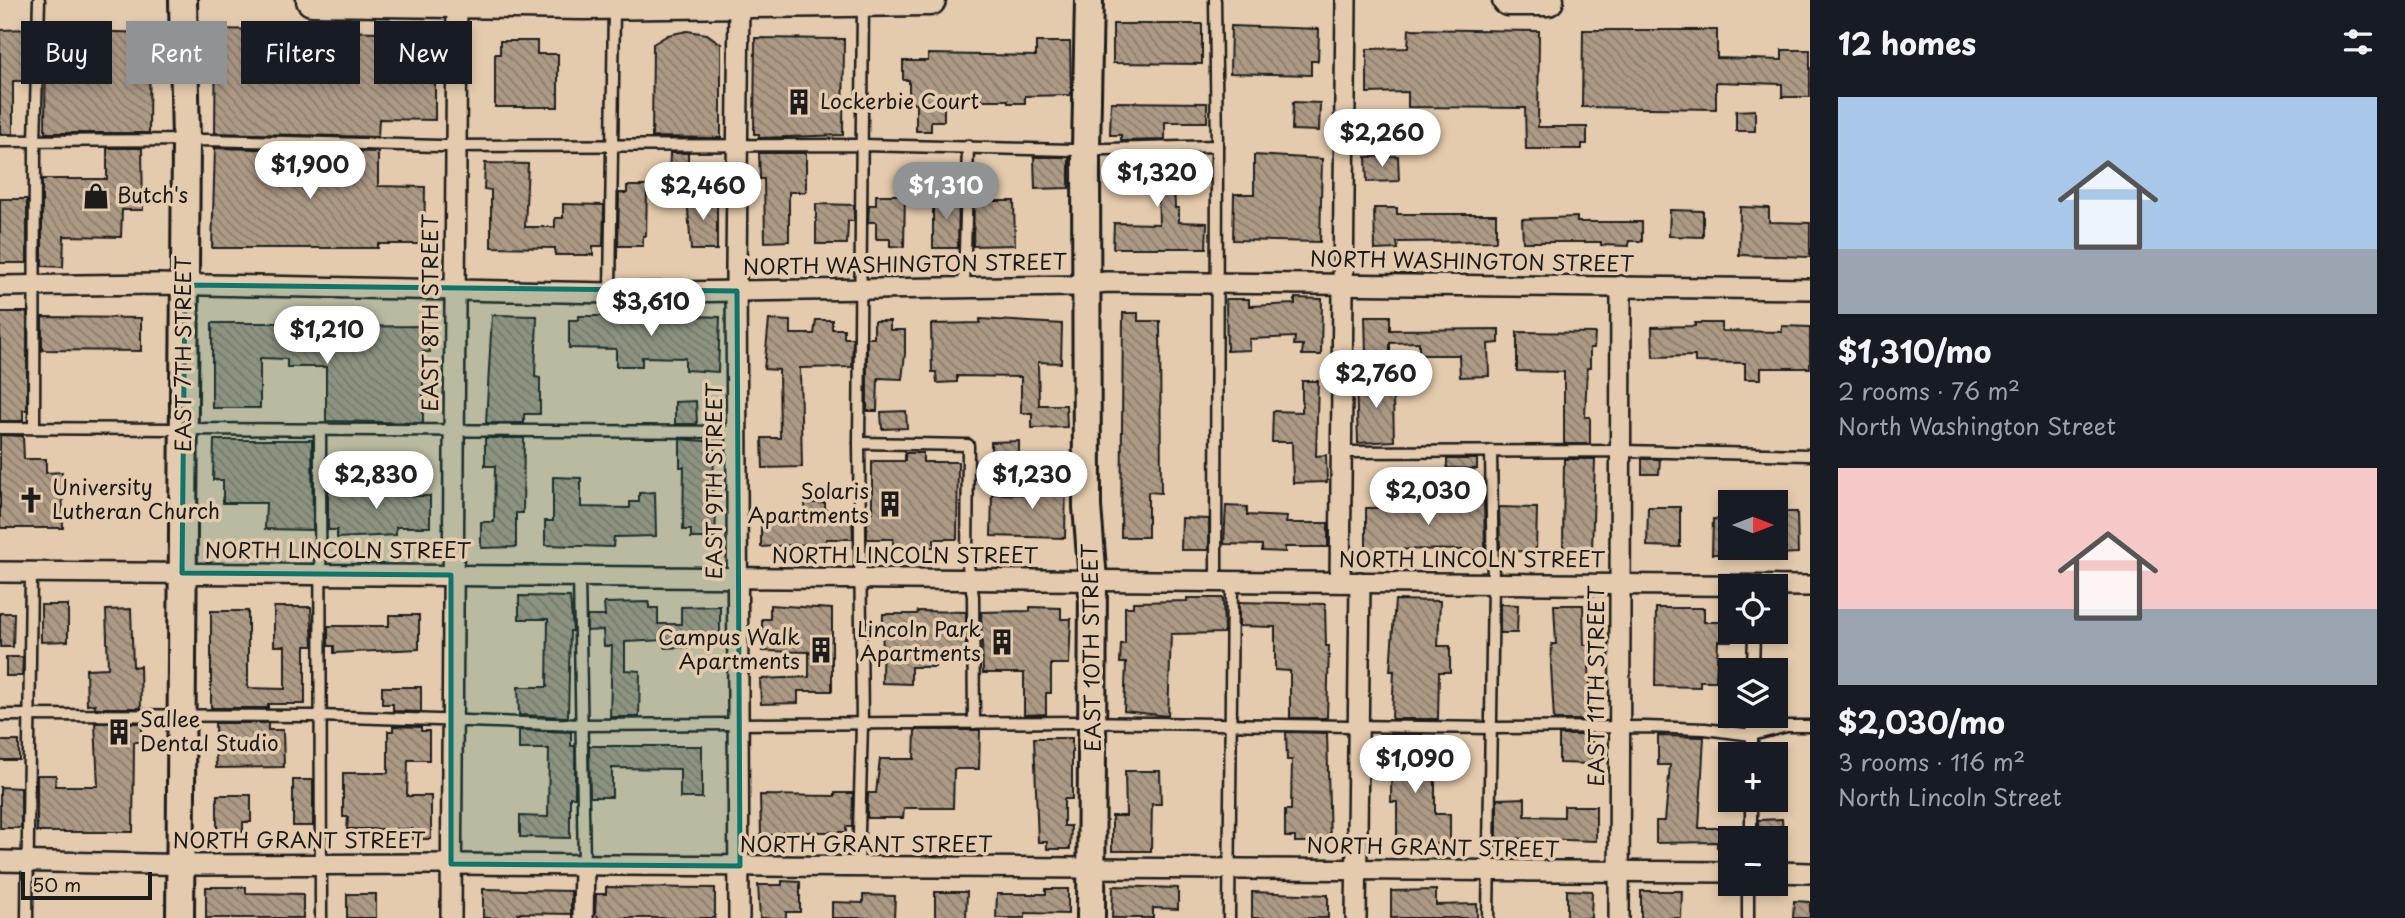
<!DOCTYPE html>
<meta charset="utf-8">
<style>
:root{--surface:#171b24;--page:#20242c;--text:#f1f3f6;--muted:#9ea1a6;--accent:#919294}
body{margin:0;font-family:"Playpen Sans",sans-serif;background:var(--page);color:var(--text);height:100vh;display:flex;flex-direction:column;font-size:26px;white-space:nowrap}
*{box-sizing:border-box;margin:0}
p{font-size:23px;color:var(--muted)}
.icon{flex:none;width:38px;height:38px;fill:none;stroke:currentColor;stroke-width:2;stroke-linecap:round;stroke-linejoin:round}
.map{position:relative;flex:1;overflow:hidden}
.details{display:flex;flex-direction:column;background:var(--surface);width:595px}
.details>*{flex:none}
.guide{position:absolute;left:21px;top:21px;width:665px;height:63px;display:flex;gap:14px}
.needle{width:46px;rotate:90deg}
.controls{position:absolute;left:1718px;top:490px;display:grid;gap:14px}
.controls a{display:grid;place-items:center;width:70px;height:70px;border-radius:0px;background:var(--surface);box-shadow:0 4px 10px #0003;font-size:35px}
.scale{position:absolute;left:21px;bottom:18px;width:131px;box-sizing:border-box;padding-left:7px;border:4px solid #1c1c1c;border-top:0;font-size:19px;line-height:24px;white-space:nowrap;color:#1c1c1c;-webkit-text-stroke:5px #e5cbad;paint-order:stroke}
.price{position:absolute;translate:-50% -60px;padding:0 16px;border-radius:24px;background:#fff;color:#222;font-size:23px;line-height:46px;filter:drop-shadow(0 2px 4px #0008)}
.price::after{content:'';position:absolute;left:50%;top:42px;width:21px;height:16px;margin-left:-10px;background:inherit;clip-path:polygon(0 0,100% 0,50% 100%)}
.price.current{background:var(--accent);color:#fff}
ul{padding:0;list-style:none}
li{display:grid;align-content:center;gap:14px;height:371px;padding:0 28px}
li span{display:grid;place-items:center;height:217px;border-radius:0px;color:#555}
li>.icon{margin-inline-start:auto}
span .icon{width:126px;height:126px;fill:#fffc;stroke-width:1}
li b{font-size:30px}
h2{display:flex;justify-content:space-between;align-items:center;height:84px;padding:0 28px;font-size:30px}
.pill{padding:0 24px;border-radius:0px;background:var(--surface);box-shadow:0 4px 10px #0003;font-size:24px;line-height:63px}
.pill.current{background:var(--accent);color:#fff}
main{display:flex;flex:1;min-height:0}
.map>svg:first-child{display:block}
</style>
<main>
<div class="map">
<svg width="1810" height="918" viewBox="0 0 1810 918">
<defs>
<pattern id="building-back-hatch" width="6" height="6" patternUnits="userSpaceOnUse" patternTransform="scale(1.75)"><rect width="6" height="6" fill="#ad9a85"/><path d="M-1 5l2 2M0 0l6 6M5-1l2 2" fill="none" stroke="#8c7d6c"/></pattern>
</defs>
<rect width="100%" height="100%" fill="#e5cbad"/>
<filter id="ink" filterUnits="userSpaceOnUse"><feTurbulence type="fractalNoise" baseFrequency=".0143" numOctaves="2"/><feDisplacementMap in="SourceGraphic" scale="14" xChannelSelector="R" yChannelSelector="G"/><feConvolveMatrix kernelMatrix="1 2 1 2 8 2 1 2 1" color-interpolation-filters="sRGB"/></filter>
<g filter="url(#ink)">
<g fill="url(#building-back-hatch)" stroke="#1c1c1c" stroke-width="2">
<polygon points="1113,24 1202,24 1202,64 1113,63"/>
<polygon points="1231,26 1319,29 1318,61 1311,61 1311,75 1230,73"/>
<polygon points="31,29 29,81 13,81 13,134 0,134 0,30"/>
<polygon points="216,29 435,33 435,120 379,119 378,137 215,133"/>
<polygon points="1409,29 1539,31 1538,127 1587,127 1587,144 1582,144 1582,149 1526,149 1525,108 1408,107 1408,92 1367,93 1367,49 1408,48"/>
<polygon points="46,30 150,33 149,133 45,133"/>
<polygon points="1583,30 1717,30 1717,58 1782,60 1782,50 1810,50 1810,97 1782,97 1782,84 1716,82 1716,109 1582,107"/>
<polygon points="687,31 707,34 721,44 721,138 652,137 653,44 668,35"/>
<polygon points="755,38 844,39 843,135 759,138 759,134 754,134"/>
<polygon points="500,41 537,41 537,54 558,54 558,107 495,107 495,54 500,54"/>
<polygon points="1036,42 1070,42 1071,95 1025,96 1025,103 1008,103 1008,100 982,100 982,94 944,94 944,121 931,121 931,131 916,131 916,103 909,103 909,80 903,80 903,61 928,61 928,54 1036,56"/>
<polygon points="1111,102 1207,103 1207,122 1165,122 1165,140 1121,141 1121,135 1110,135"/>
<polygon points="1293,102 1320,103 1319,131 1292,130"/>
<polygon points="1755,110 1755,131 1736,131 1736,111"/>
<polygon points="107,148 142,148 143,210 122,210 121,237 64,236 63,267 42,266 42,179 107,179"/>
<polygon points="215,148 378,152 378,186 425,187 424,244 378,244 378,248 212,248"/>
<polygon points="670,153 688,153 688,179 669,178"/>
<polygon points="759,153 806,153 806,192 789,192 789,241 765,242 764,179 760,179"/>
<polygon points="1254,155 1322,159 1320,242 1233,240 1234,194 1254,194"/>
<polygon points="1122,156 1173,156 1175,208 1179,208 1179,222 1207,223 1206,248 1113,248 1114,223 1159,224 1158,189 1123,190"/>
<polygon points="1398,156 1399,181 1367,182 1366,157"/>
<polygon points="1034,157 1069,157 1069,188 1035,189"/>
<polygon points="485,163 528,164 525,227 555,227 555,218 563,218 563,204 604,205 603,246 593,246 593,255 555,255 555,248 491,247 491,190 484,189"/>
<polygon points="627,186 647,186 646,236 643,236 643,246 618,246 619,193 627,193"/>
<polygon points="876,195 905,195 904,247 890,246 890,239 876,239 876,222 868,222 869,205 876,205"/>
<polygon points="687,196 717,196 717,250 691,250"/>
<polygon points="933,196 959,196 958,248 933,248"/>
<rect x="0" y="199" width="27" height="64"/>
<polygon points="974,201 1014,201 1015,245 973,246"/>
<polygon points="816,204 854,205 854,221 848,221 847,244 816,244"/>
<polygon points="1740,207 1769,208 1769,222 1810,223 1810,257 1739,255"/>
<polygon points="1374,208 1397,208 1397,214 1496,214 1496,241 1397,242 1398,249 1375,250"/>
<polygon points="1670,210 1703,211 1703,237 1669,236"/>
<polygon points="1577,217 1577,222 1642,222 1642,241 1629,241 1629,246 1601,245 1601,242 1523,242 1522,219"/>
<polygon points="1295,298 1322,299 1321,355 1302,355 1303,345 1294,345 1295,337 1249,339 1250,350 1227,351 1226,299 1249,299 1249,306 1295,304"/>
<polygon points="0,312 27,312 27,410 23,410 23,421 0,421"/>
<polygon points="620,313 720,317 718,372 685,370 685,358 642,357 642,366 616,366 616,349 569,348 569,320 579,320 579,316 620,316"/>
<polygon points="1123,313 1138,313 1138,321 1160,321 1161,493 1148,492 1148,537 1121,537"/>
<polygon points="284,314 312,315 312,327 430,326 430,352 423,352 423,423 326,421 326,367 287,367 287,359 260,358 260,408 212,408 212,323 284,323"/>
<polygon points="492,315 537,316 535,377 540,378 540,414 524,414 524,423 486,423"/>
<polygon points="1365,316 1390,316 1390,330 1499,329 1499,343 1488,344 1489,376 1460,377 1459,355 1419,355 1419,342 1390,343 1390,354 1366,354"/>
<polygon points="42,317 141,318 141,351 42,350"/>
<polygon points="980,319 1062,324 1061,363 1038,362 1039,405 1066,405 1067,427 1032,428 1032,413 1021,413 1021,377 957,376 957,382 937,383 936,372 932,372 931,324 980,323"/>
<polygon points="769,320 791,321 791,334 814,334 816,320 832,320 832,329 844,329 844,338 853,338 852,367 800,368 802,467 763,468 762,438 780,438 779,370 764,369"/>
<polygon points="874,321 890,321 890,330 905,330 905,354 902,379 878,378 877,411 867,411 867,338 874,338"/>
<polygon points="1695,323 1722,323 1722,331 1782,332 1782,326 1810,327 1810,368 1761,368 1761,379 1745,379 1745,363 1695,362 1695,356 1653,357 1652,327 1695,326"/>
<polygon points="1517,332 1595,333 1594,348 1590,348 1590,368 1587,368 1585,417 1590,417 1590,444 1564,444 1564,372 1517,371"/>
<polygon points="1397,380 1397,397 1393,397 1394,441 1358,443 1356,381"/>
<polygon points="1302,381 1318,381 1316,456 1326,455 1327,482 1293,483 1292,442 1272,442 1273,411 1302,412"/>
<polygon points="696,401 697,424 675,424 675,402"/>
<polygon points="906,411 907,428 882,429 881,412"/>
<polygon points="0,435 23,436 24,459 46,459 46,473 62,472 63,528 0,528"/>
<polygon points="485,438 524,438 523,513 516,513 516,547 481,548 481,522 494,522 495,466 485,466"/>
<polygon points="680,439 715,442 711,514 716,514 715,538 691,538 691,530 683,530 684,467 680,467"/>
<polygon points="214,440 312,440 313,530 265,529 266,503 223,503 223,480 213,480"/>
<polygon points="1019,441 1019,465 991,465 991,442"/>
<polygon points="905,453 923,453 923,462 958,462 957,539 934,539 934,547 893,547 893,539 867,539 867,512 872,512 872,461 905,461"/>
<polygon points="1447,459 1477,459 1477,469 1447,468"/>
<polygon points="1564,459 1595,459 1592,551 1563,550"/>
<polygon points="1642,459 1660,459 1659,474 1642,474"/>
<polygon points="379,474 396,474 396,496 430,496 430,527 396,527 396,535 337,538 337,530 328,530 328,491 379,491"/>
<polygon points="1038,476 1066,476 1065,538 991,536 992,494 1038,495"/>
<polygon points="553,477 581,478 581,507 630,508 630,502 639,502 639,493 655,492 656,536 614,537 613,547 545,545 545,521 553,521"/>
<polygon points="1449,497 1484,498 1485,550 1366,549 1366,508 1449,507"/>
<polygon points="805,503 825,503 825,510 852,511 853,539 826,539 826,543 761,547 761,519 806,518"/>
<polygon points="1226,506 1247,507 1247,515 1287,517 1286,523 1328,523 1328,547 1285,547 1285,552 1262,551 1262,545 1224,544"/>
<polygon points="1499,507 1537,508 1536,552 1500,550"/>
<polygon points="1648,507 1680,507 1680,547 1647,546"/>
<polygon points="1781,512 1797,512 1798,553 1776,554 1776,516 1781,516"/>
<polygon points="1182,518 1209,519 1209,550 1181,550"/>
<polygon points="1713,519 1731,520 1731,554 1712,554"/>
<polygon points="519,596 570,597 573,631 570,631 568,717 519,715 518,687 547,687 548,619 519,619"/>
<polygon points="1187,598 1223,598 1224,633 1171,634 1168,716 1124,711 1126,663 1120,663 1121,644 1125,644 1125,607 1133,607 1133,602 1187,601"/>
<polygon points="1395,600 1440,601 1438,646 1450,646 1450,672 1439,672 1438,719 1392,719 1394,671 1390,671"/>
<polygon points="649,602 649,608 658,608 658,624 681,624 681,607 720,606 720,640 688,641 688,647 665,648 665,640 625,642 625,670 640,671 639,717 610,717 612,646 604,646 603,630 587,631 587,616 605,616 604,603"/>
<polygon points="1239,602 1325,604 1326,646 1329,646 1327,718 1290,718 1290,671 1275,670 1275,627 1239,626"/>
<polygon points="1500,604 1518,605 1517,633 1500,633"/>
<polygon points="41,605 68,605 68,641 41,642"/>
<polygon points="770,605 832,609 832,691 798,691 798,703 761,704 760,679 809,677 809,652 762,651 762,619 770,619"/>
<polygon points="1554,605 1583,605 1584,645 1593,645 1592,667 1589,667 1592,720 1554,720 1551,666 1552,644 1556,644"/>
<polygon points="274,607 311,607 313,646 305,646 305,704 268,704 268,708 211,708 211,611 248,611 248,688 285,689 285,646 274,646"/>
<polygon points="1030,607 1061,608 1061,619 1071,619 1069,664 1051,664 1051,693 1046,693 1046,714 1024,715 1024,673 983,673 981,612 1030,611"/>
<polygon points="1656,608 1704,608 1704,622 1731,622 1731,641 1718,641 1716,681 1700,681 1700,687 1655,686"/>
<polygon points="131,609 133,667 140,666 141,708 95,708 95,704 87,705 86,669 108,668 106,610"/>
<polygon points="918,611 966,612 966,655 935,655 935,667 911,667 911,684 882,683 883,614 917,614"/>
<polygon points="0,613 14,613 13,647 0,647"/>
<polygon points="389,615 419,615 419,649 334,653 334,646 328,646 328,626 389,626"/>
<polygon points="6,657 23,657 22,676 6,676"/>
<polygon points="382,687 421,687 421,712 393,711 393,704 382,704"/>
<polygon points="95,723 142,723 142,742 134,742 133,832 37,832 37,775 56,775 55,786 98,786"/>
<polygon points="215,723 268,723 268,730 283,730 284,767 216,768"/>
<polygon points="393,726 421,727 421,731 429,731 429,760 408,760 407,796 431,796 431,839 413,839 413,829 347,829 348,817 343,817 343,773 388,773 388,731 393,731"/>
<polygon points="519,730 571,732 571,746 575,746 575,797 570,797 570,838 520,837 520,816 548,817 549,749 519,749"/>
<polygon points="915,730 980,730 979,769 954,769 953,808 904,808 903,818 867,818 868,793 876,793 880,759 914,759"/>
<polygon points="1286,732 1327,733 1330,842 1295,842 1295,837 1285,837 1285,810 1291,810 1292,760 1287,760"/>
<polygon points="1392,734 1422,734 1422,776 1435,777 1435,814 1450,814 1450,844 1397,843 1397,802 1391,802"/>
<polygon points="1559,735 1592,735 1592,764 1559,763"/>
<polygon points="1658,736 1704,737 1699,828 1731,828 1731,847 1717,847 1717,842 1656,843 1656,821 1665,821 1670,765 1658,765"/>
<polygon points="1034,738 1072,738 1072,799 1064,799 1064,826 1071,826 1070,849 1047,849 1047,842 1038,842"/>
<rect x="0" y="741" width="19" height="19"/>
<polygon points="589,746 702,746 702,798 680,798 680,769 612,768 612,797 590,797"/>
<polygon points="1125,771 1160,771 1161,804 1152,804 1151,851 1112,851 1112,816 1126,816"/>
<rect x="293" y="780" width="20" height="46"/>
<polygon points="0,787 21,788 21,828 0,828"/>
<polygon points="835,793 853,793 852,827 846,827 846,832 783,832 783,835 761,835 760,795 835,796"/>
<polygon points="217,795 251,795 251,822 243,822 243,832 217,832"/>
<polygon points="1525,798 1525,816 1564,817 1564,806 1596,806 1596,841 1497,838 1497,799"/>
<polygon points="1782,819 1783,838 1758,838 1758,820"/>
<polygon points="782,881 800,882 800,912 786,912 786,918 760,918 758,885 782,885"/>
<polygon points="1113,886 1178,888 1178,909 1153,908 1153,918 1112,918"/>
<polygon points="206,887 246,887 246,893 303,894 303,918 206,918"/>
<polygon points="606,887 715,888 715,918 599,918 595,914 596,894 606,894"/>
<polygon points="483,889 571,891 571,914 518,913 518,918 483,918"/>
<polygon points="1046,889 1068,889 1068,914 1025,913 1025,918 996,918 997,894 1046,894"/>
<polygon points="1436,890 1436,905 1477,904 1477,918 1391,918 1391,891"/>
<polygon points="1567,890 1592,891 1591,918 1567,918"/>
<polygon points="1641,891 1682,891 1681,918 1641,918"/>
<polygon points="935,892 967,892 966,918 935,918"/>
<polygon points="1252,892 1328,895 1328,918 1252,918"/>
<rect x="347" y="894" width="29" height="24"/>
<polygon points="863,895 895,896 894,918 832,918 832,902 863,903"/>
<polygon points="1794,901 1810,902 1810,918 1793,918"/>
</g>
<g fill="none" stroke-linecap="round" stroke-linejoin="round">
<g stroke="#1c1c1c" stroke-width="15">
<g id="lane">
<polyline points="0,141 207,140 440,146 862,145 1072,150 1217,146 1215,0"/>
<polyline points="964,286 968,146"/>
<polyline points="610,293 614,8"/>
<polyline points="0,428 738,432"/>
<polyline points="34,428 35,141 39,0"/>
<polyline points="320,432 321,918"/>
<polyline points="859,443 863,3"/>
<polyline points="1342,452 1621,451 1810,455"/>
<polyline points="579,576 584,865"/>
<polyline points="1216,581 1217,146"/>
<polyline points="1753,670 1754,632"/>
<polyline points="0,715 319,716 581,725 1081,722 1491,728 1645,727 1705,729 1752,735 1787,726 1810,726"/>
<polyline points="1752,754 1752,716"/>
<polyline points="1751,838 1751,800"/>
<polyline points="858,868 862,724 859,443 968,445 967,560 973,596 974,723"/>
<polyline points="27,918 31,572"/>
<polyline points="1229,918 1232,581"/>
<polyline points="1488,918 1493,583 1491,451"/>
<polyline points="1748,918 1748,884"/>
</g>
</g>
<g stroke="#1c1c1c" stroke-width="24">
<g id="street">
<polyline points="739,0 736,268 739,918"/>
<polyline points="0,286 157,284 610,293 1074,286 1106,282 1810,289"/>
<polyline points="0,572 1810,586"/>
<polyline points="1340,582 1346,0"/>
<polyline points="0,861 200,865 451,864 1731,872"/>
<polyline points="1776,872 1810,873"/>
<polyline points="451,918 457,0"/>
<polyline points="583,918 584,865"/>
<polyline points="1356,918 1360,582"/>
<polyline points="1619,918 1621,286"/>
</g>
</g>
<g stroke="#1c1c1c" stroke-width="32">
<g id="secondary">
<polyline points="1089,0 1086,148 1087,507 1093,580 1091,918"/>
<polyline points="180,918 186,141 183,0"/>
</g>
</g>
<g stroke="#1c1c1c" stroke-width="35">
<g id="primary">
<polyline points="312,0 583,4 930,0"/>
<polyline points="1508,0 1548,0"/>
</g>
</g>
<use href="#lane" stroke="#e5cbad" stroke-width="10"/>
<use href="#street" stroke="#e5cbad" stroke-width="19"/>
<use href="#secondary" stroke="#e5cbad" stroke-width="26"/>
<use href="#primary" stroke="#e5cbad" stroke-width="30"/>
</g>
</g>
<path fill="#0f766e" fill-opacity="0.2" stroke="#0f766e" stroke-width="5" stroke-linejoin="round" d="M185,285L737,291L740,866L451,864V575L182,573Z"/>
<defs>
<g id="building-bare" transform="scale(2.1)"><path d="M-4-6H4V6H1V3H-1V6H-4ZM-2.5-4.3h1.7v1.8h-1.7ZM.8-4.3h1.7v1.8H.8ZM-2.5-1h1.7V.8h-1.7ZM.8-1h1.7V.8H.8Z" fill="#1c1c1c" stroke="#e5cbad" stroke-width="2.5" paint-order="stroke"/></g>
<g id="shop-bare" transform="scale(2.1)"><path d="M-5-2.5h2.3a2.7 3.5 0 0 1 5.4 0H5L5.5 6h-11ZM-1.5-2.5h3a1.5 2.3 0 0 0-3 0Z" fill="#1c1c1c" stroke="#e5cbad" stroke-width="2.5" paint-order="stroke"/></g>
<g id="church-bare" transform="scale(2.1)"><path d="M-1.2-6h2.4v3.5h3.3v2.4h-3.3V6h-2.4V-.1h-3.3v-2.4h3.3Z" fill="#1c1c1c" stroke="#e5cbad" stroke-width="2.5" paint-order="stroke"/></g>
</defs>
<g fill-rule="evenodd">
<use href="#building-bare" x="799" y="102"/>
<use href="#shop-bare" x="96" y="196"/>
<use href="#church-bare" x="31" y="500"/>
<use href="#building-bare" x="890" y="504"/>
<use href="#building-bare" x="1002" y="642"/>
<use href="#building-bare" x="821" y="650"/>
<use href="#building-bare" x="119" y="732"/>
</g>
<g text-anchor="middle" stroke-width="7" stroke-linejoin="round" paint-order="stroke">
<g font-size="21" fill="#1c1c1c" stroke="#e5cbad" text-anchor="start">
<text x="820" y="109">Lockerbie Court</text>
<text x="117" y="203">Butch's</text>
<text x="52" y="495">University<tspan x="52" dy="24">Lutheran Church</tspan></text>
<text x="869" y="499" text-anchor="end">Solaris<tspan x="869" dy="24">Apartments</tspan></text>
<text x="981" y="637" text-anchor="end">Lincoln Park<tspan x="981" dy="24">Apartments</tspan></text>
<text x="800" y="645" text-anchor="end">Campus Walk<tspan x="800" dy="24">Apartments</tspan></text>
<text x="140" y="727">Sallee<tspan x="140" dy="24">Dental Studio</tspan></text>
</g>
<g font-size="21" fill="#1c1c1c" stroke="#e5cbad">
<text transform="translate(1472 262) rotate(1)" y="7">NORTH WASHINGTON STREET</text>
<text transform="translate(905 265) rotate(-1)" y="7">NORTH WASHINGTON STREET</text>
<text transform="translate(431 313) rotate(-90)" y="7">EAST 8TH STREET</text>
<text transform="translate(184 354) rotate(-90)" y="7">EAST 7TH STREET</text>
<text transform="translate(715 481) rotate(-90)" y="7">EAST 9TH STREET</text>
<text x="338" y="558">NORTH LINCOLN STREET</text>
<text x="905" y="563">NORTH LINCOLN STREET</text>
<text x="1472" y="567">NORTH LINCOLN STREET</text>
<text transform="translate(1092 648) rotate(-91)" y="7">EAST 10TH STREET</text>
<text transform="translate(1597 686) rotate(-90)" y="7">EAST 11TH STREET</text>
<text x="299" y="848">NORTH GRANT STREET</text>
<text x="866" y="852">NORTH GRANT STREET</text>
<text transform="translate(1433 848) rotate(1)" y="7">NORTH GRANT STREET</text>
</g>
</g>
</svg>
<div class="controls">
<a><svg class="needle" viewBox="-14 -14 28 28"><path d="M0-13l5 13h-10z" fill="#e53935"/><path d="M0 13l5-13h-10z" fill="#9ea1a6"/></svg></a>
<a><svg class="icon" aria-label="locate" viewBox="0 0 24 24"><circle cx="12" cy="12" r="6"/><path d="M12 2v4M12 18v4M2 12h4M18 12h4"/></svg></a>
<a><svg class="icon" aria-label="layers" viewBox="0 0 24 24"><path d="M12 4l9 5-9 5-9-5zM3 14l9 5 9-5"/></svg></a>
<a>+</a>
<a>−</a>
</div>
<div class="scale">50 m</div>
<b class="price" style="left:1382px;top:169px">$2,260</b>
<b class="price" style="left:310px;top:201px">$1,900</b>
<b class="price" style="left:1157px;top:209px">$1,320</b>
<b class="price" style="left:703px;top:222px">$2,460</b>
<b class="price current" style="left:946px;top:222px">$1,310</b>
<b class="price" style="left:651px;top:338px">$3,610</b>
<b class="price" style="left:327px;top:366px">$1,210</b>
<b class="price" style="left:1376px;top:410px">$2,760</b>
<b class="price" style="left:376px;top:511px">$2,830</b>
<b class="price" style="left:1032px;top:511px">$1,230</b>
<b class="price" style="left:1428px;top:527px">$2,030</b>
<b class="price" style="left:1415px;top:795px">$1,090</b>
<div class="guide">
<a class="pill">Buy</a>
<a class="pill current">Rent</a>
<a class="pill">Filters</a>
<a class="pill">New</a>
</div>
</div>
<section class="details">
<h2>12 homes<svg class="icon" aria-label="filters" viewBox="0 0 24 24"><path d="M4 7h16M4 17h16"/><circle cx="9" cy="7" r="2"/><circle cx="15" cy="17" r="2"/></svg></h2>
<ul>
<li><span style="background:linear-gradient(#a9c7e8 70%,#9aa5b1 0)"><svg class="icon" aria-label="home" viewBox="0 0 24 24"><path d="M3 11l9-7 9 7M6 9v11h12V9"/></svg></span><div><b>$1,310/mo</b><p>2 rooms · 76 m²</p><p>North Washington Street</p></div></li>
<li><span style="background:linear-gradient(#f6c9c9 65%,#9aa5b1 0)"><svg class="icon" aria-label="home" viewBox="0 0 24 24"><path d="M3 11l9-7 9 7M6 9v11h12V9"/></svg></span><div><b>$2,030/mo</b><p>3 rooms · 116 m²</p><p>North Lincoln Street</p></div></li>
</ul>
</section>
</main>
